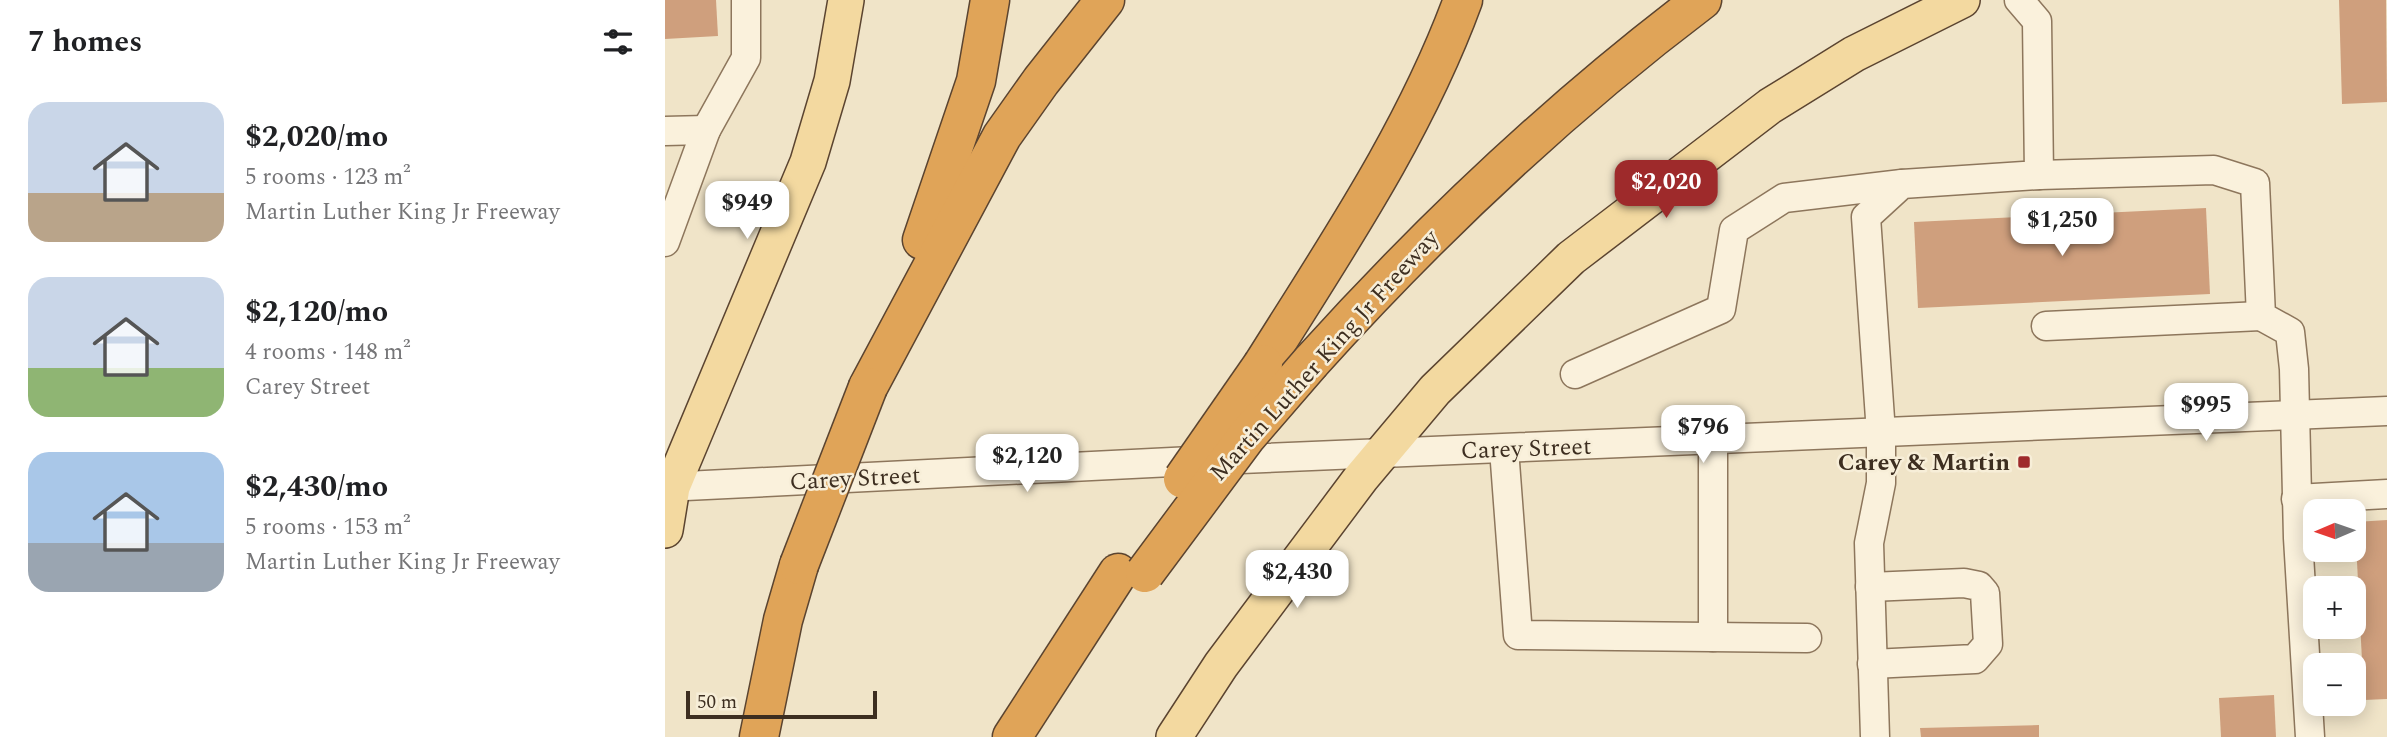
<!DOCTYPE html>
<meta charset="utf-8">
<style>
:root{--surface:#fff;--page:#f6f6f6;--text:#202124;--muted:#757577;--accent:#9e2a2b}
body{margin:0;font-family:Spectral,serif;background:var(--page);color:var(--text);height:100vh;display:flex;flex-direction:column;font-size:26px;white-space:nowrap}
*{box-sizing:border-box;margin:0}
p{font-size:23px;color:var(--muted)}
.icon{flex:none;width:38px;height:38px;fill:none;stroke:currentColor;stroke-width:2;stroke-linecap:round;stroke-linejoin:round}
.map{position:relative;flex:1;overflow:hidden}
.drawer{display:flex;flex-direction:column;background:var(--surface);width:665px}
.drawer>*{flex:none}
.needle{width:46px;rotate:268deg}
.buttons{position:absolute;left:1638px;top:499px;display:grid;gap:14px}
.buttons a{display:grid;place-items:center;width:63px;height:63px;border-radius:14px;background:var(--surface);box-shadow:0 4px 18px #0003;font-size:35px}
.scale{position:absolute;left:21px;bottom:18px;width:191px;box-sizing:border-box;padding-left:7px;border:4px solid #3d2e20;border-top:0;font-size:19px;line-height:24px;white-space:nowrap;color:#3d2e20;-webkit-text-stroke:5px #f7eed8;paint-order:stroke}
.price{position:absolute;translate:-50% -60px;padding:0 16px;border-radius:14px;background:#fff;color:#222;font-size:23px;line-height:46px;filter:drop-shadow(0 2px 4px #0008)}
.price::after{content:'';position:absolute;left:50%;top:42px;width:21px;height:16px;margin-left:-10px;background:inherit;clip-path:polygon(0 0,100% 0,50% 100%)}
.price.selected{background:var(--accent);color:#fff}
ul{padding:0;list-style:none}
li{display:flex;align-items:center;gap:21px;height:175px;padding:0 28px}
li span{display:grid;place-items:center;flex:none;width:196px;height:140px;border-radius:21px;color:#555}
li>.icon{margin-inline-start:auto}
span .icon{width:84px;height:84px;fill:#fffc;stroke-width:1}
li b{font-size:30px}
h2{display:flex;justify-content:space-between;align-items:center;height:84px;padding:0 28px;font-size:30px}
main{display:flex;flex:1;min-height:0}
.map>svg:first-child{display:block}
</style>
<main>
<section class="drawer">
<h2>7 homes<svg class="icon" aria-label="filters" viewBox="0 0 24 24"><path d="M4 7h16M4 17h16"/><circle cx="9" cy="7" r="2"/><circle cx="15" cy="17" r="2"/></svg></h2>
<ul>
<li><span style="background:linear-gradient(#c9d6e8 65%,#b9a48a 0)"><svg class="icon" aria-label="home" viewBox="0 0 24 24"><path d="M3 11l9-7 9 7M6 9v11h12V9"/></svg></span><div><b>$2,020/mo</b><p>5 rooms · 123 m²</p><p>Martin Luther King Jr Freeway</p></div></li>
<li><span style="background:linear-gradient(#c9d6e8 65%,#8fb573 0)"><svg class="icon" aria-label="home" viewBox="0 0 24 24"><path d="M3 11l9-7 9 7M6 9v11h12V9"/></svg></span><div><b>$2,120/mo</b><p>4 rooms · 148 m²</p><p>Carey Street</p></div></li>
<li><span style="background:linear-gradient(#a9c7e8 65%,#9aa5b1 0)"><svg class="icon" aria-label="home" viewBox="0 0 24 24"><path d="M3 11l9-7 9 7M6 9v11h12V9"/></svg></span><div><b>$2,430/mo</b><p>5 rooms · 153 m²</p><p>Martin Luther King Jr Freeway</p></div></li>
</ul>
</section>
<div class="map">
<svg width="1722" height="737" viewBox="0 0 1722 737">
<rect width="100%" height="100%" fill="#f0e4c8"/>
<g fill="#cf9f7d">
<polygon points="0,0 51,0 53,36 0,39"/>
<polygon points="1674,0 1721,0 1722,102 1677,104"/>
<polygon points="1541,208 1545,294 1253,308 1249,222"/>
<polygon points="1722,520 1722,699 1699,700 1690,522"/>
<polygon points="1609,695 1611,737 1556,737 1554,698"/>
<polygon points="1374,725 1374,737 1256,737 1255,728"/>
</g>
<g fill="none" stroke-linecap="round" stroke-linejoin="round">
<g stroke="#8d765c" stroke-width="31">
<g id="minor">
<polyline points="0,131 41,130"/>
<polyline points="1374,175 1549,170 1590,183 1596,316 1625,332 1629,369 1633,538 1645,737"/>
<polyline points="0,242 41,130 81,58 81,0"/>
<polyline points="1381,326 1596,316"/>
<polyline points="910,374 1056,309 1069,230 1119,198 1237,184"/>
<polyline points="1048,440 1048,637"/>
<polyline points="839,449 853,635 1142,638"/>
<polyline points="0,487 527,461 1722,411"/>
<polyline points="1631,499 1722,494"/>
<polyline points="1205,587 1299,583 1314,586 1320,593 1323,644 1310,659 1207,664"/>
<polyline points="1210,737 1204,543 1216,483 1216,433 1201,217 1237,184 1374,175 1372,21 1354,0"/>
</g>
</g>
<g stroke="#5b4430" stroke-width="38">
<g id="major">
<polyline points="0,530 7,487 143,162 167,81 181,0"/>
<polyline points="509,737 556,665 696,478 770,390 906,258 1105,106 1189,54 1297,0"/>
</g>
</g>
<g stroke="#5b4430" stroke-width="41">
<g id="highway">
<polyline points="257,240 311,81 325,0"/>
<path d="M646,362C765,230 894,108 1037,0"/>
<path d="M598,364C672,246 750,131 798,0"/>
<polyline points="203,387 337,136 376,81 440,0"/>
<polyline points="94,737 118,620 134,565"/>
<polyline points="347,737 453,573"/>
</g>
</g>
<use href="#minor" stroke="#faf1dc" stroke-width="28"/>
<use href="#major" stroke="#f3d9a0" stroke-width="35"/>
<use href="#highway" stroke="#e0a458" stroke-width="38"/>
<g stroke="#5b4430" stroke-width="41" stroke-linecap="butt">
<g id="highway-bridge">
<polyline points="518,479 598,364"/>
<polyline points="134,565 203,387"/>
<polyline points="480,573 582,436 646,362"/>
</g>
</g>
<use href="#highway-bridge" stroke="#e0a458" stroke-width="38"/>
</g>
<rect fill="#9e2a2b" stroke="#f7eed8" stroke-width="2.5" x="1352" y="455" width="14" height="14" rx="3.5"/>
<g text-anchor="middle" stroke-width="5" stroke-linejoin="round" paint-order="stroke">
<g font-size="24" fill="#3d2e20" stroke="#f7eed8">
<text transform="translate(659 355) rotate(-48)" y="8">Martin Luther King Jr Freeway</text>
<text transform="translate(861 448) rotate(-2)" y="8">Carey Street</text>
<text transform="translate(190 478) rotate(-3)" y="8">Carey Street</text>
</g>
<g font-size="24" font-weight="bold" fill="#3d2e20" stroke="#f7eed8" text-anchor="end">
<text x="1345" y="470">Carey &amp; Martin</text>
</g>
</g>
</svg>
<div class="buttons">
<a><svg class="needle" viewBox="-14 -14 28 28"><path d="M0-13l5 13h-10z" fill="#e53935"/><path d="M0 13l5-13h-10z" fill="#757577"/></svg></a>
<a>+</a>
<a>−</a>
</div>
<div class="scale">50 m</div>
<b class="price selected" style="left:1001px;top:220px">$2,020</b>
<b class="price" style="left:82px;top:241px">$949</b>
<b class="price" style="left:1397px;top:258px">$1,250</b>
<b class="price" style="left:1541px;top:443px">$995</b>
<b class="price" style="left:1038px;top:465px">$796</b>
<b class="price" style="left:362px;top:494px">$2,120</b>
<b class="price" style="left:632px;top:610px">$2,430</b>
</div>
</main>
